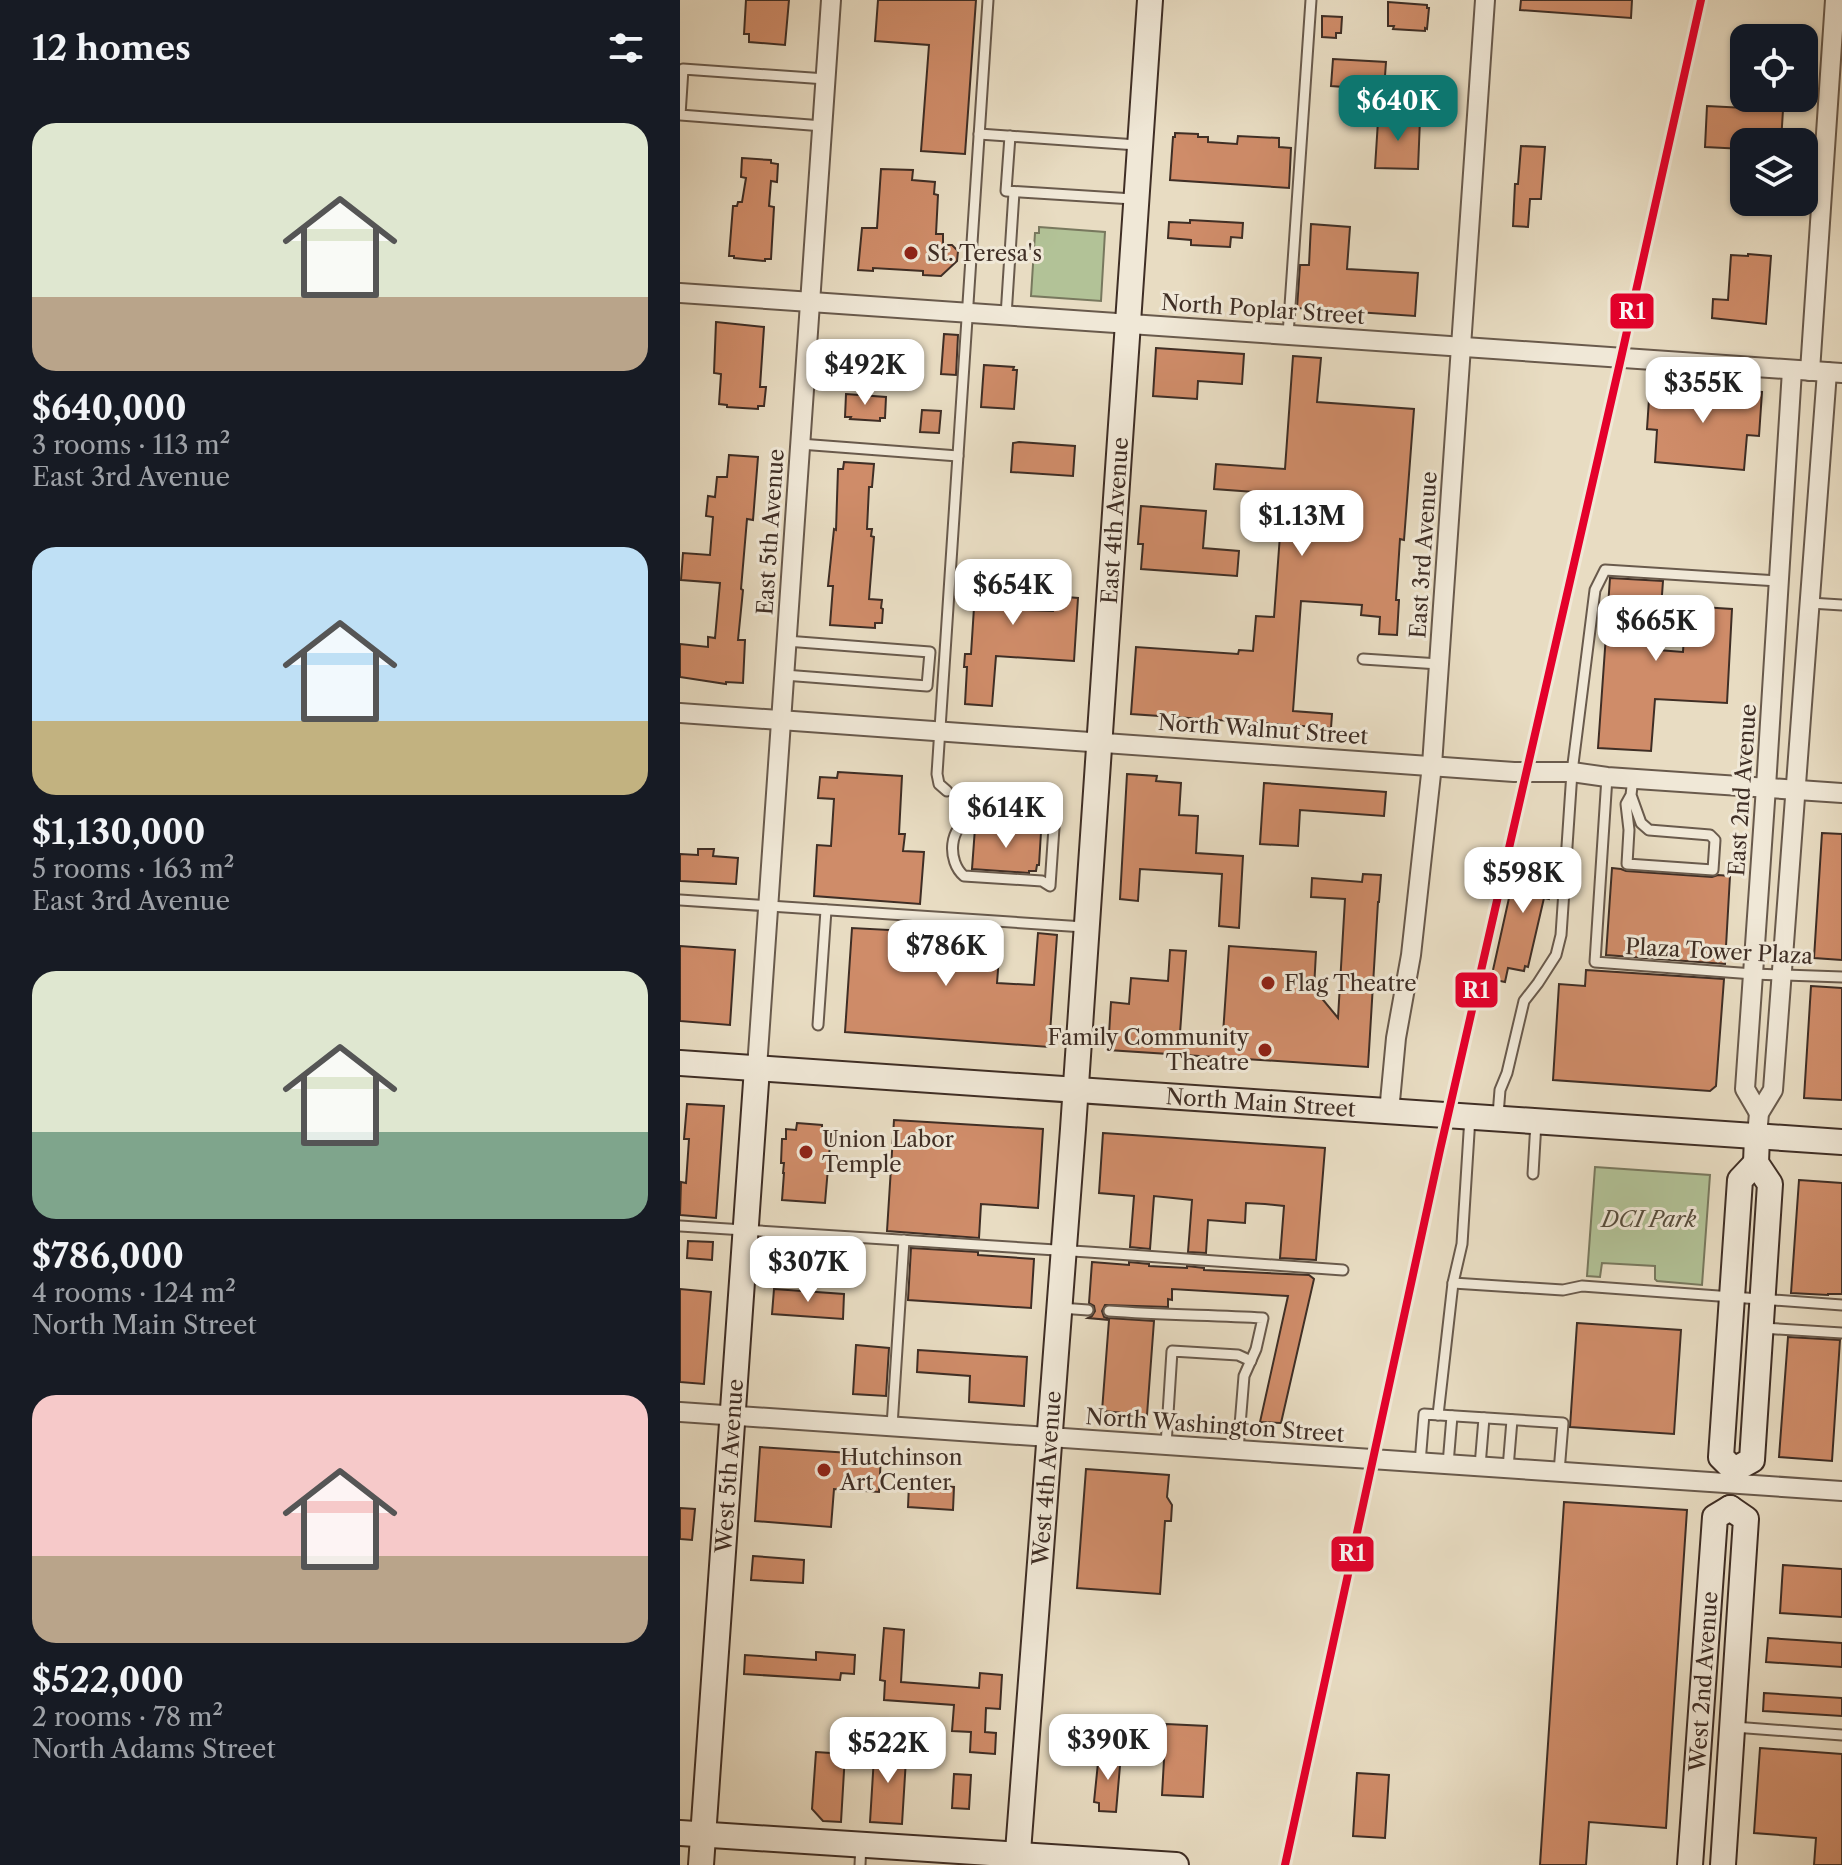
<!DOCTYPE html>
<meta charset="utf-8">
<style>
:root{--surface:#171b24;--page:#242831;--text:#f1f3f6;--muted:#9ea1a6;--accent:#0f766e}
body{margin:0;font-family:"Libre Caslon Text",serif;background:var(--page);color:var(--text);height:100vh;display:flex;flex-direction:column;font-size:30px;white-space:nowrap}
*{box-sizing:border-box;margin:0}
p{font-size:26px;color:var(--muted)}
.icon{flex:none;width:44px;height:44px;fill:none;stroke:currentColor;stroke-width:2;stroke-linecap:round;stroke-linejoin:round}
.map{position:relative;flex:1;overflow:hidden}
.sheet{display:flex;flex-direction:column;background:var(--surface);width:680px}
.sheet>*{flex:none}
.controls{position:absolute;left:1050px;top:24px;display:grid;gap:16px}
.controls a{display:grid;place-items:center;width:88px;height:88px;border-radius:16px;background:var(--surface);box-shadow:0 2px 6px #0004;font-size:40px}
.price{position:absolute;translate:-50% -68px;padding:0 18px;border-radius:16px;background:#fff;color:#222;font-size:26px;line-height:52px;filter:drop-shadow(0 2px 4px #0008)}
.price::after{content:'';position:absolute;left:50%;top:48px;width:24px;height:18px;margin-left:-12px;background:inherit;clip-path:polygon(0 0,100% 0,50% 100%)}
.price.on{background:var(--accent);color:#fff}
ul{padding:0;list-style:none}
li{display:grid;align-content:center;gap:16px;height:424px;padding:0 32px}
li span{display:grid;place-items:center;height:248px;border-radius:24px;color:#555}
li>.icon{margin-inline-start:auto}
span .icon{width:144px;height:144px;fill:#fffc;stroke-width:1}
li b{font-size:34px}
h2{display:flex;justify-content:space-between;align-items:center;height:96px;padding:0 32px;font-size:34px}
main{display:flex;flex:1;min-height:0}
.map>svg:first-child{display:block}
</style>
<main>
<section class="sheet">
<h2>12 homes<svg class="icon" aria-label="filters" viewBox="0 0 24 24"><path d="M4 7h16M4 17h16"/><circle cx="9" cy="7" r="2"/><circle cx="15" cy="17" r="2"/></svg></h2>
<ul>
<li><span style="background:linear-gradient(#dfe7d0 70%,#b9a48a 0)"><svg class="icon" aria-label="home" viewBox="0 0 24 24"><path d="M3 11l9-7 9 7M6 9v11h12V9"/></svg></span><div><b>$640,000</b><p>3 rooms · 113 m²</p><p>East 3rd Avenue</p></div></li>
<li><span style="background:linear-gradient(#bfe0f5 70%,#c2b280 0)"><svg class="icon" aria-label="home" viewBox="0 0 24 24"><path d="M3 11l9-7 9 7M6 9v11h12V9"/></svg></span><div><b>$1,130,000</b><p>5 rooms · 163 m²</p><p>East 3rd Avenue</p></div></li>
<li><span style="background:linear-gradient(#dfe7d0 65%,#7fa58c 0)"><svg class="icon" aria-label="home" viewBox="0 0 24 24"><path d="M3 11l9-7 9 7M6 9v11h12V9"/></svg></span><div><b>$786,000</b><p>4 rooms · 124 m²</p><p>North Main Street</p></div></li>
<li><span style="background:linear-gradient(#f6c9c9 65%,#b9a48a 0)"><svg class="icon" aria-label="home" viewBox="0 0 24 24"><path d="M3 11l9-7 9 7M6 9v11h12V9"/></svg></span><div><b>$522,000</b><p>2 rooms · 78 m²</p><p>North Adams Street</p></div></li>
</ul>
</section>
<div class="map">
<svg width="1162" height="1865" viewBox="0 0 1162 1865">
<rect width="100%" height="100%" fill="#e8dcc2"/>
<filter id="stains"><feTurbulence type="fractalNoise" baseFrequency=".0025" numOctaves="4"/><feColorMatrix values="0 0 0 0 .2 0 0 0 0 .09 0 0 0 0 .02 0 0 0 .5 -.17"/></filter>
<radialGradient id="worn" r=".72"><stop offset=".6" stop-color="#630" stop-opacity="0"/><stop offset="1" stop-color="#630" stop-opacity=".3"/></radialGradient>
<g fill="#b2c297" stroke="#78785e" stroke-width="2">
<polygon points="359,227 425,232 421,301 351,296 355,233 359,233"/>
<polygon points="915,1167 1030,1175 1022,1285 977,1281 975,1279 975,1266 922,1263 920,1277 907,1276"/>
</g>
<g fill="#cf8c69" stroke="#3f2e25" stroke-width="2">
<polygon points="66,0 109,0 105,45 69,42 69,34 64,34"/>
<polygon points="198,0 296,0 285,154 241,151 249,45 195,41"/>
<polygon points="841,0 952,0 951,18 840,10"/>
<polygon points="708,2 747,5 747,8 749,8 747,29 745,28 745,31 713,29 714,26 708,26"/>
<polygon points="642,16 662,17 661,33 656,33 656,38 642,37"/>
<polygon points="653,59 706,62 704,90 651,86"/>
<polygon points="1027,106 1103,110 1101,142 1064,142 1064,149 1025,147"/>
<polygon points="712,113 725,114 725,117 740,119 738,169 695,168 698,121 701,121 702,117 712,118"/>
<polygon points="495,133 518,134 518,137 528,137 528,142 557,144 558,136 599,138 599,147 611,148 609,188 490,180 493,137 495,137"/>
<polygon points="841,146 865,147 861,199 850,199 848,227 833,226 835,184 838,184"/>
<polygon points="62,158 91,160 91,163 98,164 97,182 91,181 89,206 94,207 91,259 85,259 85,261 54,258 54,256 49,256 53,206 57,206 58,202 62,202 66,178 61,177"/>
<polygon points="201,169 233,170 232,180 255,182 254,194 258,195 256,234 263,234 263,245 272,245 278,251 277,261 261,276 243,275 243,271 193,268 193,271 178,270 182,228 197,228"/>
<polygon points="510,220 563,223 562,238 551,237 550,247 511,245 511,240 488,238 489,222 510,223"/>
<polygon points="631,224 670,227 667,269 738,273 735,316 617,308 620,265 629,265"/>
<polygon points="1068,254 1091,256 1086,324 1032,318 1033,299 1048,300 1051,255 1068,256"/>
<polygon points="36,322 84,327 80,387 86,387 84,406 78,406 78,409 47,407 47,405 39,404 41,374 34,373"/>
<polygon points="264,334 278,335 276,375 261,374"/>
<polygon points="476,348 564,354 562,384 518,381 517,399 473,396"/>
<polygon points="613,356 641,358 637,402 734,409 724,540 720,539 716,600 719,600 717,635 699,634 700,617 681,615 682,605 621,601 613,711 652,714 651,728 451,714 456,647 558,654 559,650 573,651 576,616 594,617 603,494 534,489 536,464 605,469"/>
<polygon points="304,365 334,367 333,370 337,370 334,409 301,407"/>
<polygon points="970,384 1082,392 1079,436 1067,435 1064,470 975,462 977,430 967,429"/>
<polygon points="166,394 206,397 205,418 200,418 200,421 170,419 171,417 165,417"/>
<polygon points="242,410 261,411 259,433 240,432"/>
<polygon points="339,442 395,446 393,476 331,472 333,443"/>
<polygon points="49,455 78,457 73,520 67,519 61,589 63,590 58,640 65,640 63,683 46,682 46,684 0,677 0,644 28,647 28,637 35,638 40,583 1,580 3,553 30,555 33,517 26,516 28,496 35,497 37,477 47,477"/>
<polygon points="164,462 194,464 192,487 189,487 187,529 192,529 191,536 194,537 189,599 202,600 201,608 203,609 202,623 195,623 195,628 150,625 153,586 148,586 154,529 156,530 158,469 163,469"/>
<polygon points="461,506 526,511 523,548 559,551 557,576 461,569 463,544 458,544"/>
<polygon points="297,561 350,564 347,610 373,611 374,596 398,598 394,661 316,656 312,706 285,704 287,667 284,667 285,654 291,654"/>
<polygon points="930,578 983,581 978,650 1003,652 1006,606 1052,609 1047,703 975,699 971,751 918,748"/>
<polygon points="158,772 222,776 219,834 225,834 223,851 244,852 240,904 134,896 137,845 151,846 154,799 138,798 140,777 157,778"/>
<polygon points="447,774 477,776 476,781 501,783 499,815 518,816 516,853 563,856 559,928 539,926 542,874 460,869 458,901 440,899"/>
<polygon points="584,783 706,792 704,816 620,810 618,846 580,844"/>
<polygon points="295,828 361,832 359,865 357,865 356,871 349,871 349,873 292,869"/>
<polygon points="1142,833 1162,834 1162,960 1134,958"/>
<polygon points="18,849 34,849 33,856 58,858 56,884 0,881 0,854 18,855"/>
<polygon points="843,854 877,862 869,899 864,898 848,967 845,966 844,971 828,968 825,982 811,979 835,871 839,872"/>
<polygon points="932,868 941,869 946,871 1032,877 1038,875 1050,876 1045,964 926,955"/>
<polygon points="683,874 701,875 699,902 698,902 688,1067 428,1050 431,1002 449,1004 451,978 488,981 490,950 506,951 500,1033 504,1033 504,1039 539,1042 540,1034 543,1034 549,946 636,952 634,989 658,1018 665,899 631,897 632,878 682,882"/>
<polygon points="265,927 321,931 317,983 354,985 358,933 377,935 369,1047 165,1032 172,928 265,933"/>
<polygon points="0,946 55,950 50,1025 0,1021"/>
<polygon points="906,970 1044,979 1036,1086 1030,1091 873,1080 879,984 905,986"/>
<polygon points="1131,986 1162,988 1162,1100 1124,1098"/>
<polygon points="7,1104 44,1106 36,1218 0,1215 1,1182 6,1183 9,1139 4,1139"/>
<polygon points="214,1120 363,1129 358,1208 301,1204 299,1238 207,1231"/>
<polygon points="117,1123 142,1125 142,1132 151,1133 145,1203 102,1200 104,1173 103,1173 104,1163 101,1163 102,1139 106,1139 106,1129 116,1130"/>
<polygon points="423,1133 645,1148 636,1260 600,1258 604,1206 585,1204 566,1203 565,1223 528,1220 526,1253 508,1252 512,1200 474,1196 470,1249 450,1247 454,1196 419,1193"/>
<polygon points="1119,1180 1162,1183 1162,1294 1148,1294 1148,1295 1111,1293"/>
<polygon points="8,1241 33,1242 32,1260 7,1258"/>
<polygon points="231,1248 298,1252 298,1255 354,1259 351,1308 228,1300"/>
<polygon points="412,1262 449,1265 449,1262 469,1264 469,1266 507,1268 507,1266 524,1268 524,1270 629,1275 634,1279 601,1423 580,1422 608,1296 492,1289 492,1300 488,1299 488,1307 425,1305 422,1311 424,1317 428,1318 474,1321 467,1415 422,1411 429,1320 408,1318 412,1316 415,1311 414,1306 409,1303"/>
<polygon points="0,1289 31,1292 24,1384 0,1382"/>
<polygon points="94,1289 164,1294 163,1319 92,1314"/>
<polygon points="897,1323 1001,1330 994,1434 890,1427"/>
<polygon points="1108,1337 1160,1340 1152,1461 1099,1457"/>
<polygon points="176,1345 209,1348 206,1396 173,1394"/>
<polygon points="238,1350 347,1357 344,1406 289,1402 290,1376 237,1372"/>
<polygon points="80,1447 201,1455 199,1492 154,1489 151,1527 75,1521"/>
<polygon points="406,1469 489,1475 487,1497 492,1505 491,1521 485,1521 480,1594 397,1588"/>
<polygon points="229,1484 274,1487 273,1510 228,1507"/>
<polygon points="884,1502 1007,1510 989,1778 986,1828 909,1822 906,1865 860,1865"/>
<polygon points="0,1508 15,1509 12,1540 0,1539"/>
<polygon points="73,1556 124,1560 123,1583 71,1580"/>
<polygon points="1103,1565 1162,1569 1162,1617 1100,1613"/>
<polygon points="204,1628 224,1630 221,1682 299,1688 300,1673 322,1675 320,1709 306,1708 305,1732 316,1733 315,1754 290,1752 291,1732 272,1731 274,1705 204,1700 205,1681 200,1680"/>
<polygon points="1088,1638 1162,1643 1162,1667 1086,1662"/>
<polygon points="136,1652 175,1655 174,1674 161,1673 160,1680 64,1674 65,1655 136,1660"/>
<polygon points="1084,1693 1162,1698 1162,1716 1083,1711"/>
<polygon points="486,1724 527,1726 523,1797 482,1795"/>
<polygon points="197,1745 224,1746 223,1759 226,1759 222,1824 190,1822 194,1757 196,1757"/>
<polygon points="1080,1748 1162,1754 1162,1865 1134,1865 1136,1838 1074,1833"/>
<polygon points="136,1752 165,1754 161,1822 143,1821 132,1809"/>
<polygon points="419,1753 441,1754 436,1812 419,1811 419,1803 414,1802"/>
<polygon points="677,1773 709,1775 705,1838 673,1836"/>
<polygon points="274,1774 291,1775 289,1809 272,1808"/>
</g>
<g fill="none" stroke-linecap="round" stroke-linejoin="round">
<g stroke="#695a4c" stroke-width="13">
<g id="lane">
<polyline points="143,126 0,115 3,69 146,79"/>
<polyline points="299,134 457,145"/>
<polyline points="330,136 326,191 453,199"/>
<polyline points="326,316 334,192"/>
<polyline points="608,335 631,0"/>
<polyline points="120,444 278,456"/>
<polyline points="1130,603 1162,605"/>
<polyline points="683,659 759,664"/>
<polyline points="104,675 247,686 250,652 106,641"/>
<polyline points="927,777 915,962 1073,974 1162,977"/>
<polyline points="267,791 259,784 257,774 308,0"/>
<polyline points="951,795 961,823 969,830 1030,835 1035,840 1033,870 947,864 949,830 946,804 951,795 953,778"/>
<path d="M374,825L293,820C268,824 267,862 284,876L362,881L370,886L375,813"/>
<polyline points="0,900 404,927"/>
<polyline points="138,1025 146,910"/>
<polyline points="818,1115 820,1090 827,1073 844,1001 858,983 876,955 881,935 892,772 915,590 925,570 1098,581"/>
<polyline points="853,1174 856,1122"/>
<polyline points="0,1226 408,1252 663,1270"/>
<polyline points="773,1283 883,1290 902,1286 1162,1305"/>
<polyline points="380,1308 408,1310"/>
<path d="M429,1311C481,1315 532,1315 583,1318L576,1349L564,1376L558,1450"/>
<polyline points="1082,1328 1162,1333"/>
<polyline points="758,1415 773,1283 782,1244 790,1117"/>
<polyline points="212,1426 224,1240"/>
<polyline points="486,1445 492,1351 558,1355 571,1361"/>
<polyline points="740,1463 744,1414 883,1423 879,1472"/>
<polyline points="768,1464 772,1416"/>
<polyline points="800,1466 804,1418"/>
<polyline points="828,1468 832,1420"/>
<polyline points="1054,1727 1162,1735"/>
<polyline points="180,1865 181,1844"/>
</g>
</g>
<g stroke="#695a4c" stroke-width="22">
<g id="street">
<polyline points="0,293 1162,373"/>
<polyline points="1130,371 1155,0"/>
<polyline points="0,713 834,772 892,772 927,777 1162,793"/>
<polyline points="77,1068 151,0"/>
<polyline points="709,1112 716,1038 731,955 752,765 805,0"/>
<polyline points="1079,1113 1065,1089 1086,787 1112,370"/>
<polyline points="1077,1136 1079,1113 1093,1090 1147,372"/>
<polyline points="0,1412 1162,1491"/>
</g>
</g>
<g stroke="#3f2e25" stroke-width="28">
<g id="secondary">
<path id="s1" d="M0,1063L1162,1142"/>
<polyline points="1054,1470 1072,1460 1090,1184 1076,1163 1077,1136"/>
<polyline points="1054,1470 1041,1457 1060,1180 1076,1163"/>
<polyline points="0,1833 496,1865"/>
<path id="s2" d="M21,1865L77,1068"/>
<path id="s3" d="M337,1865L393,1129L470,0"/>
<path id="s4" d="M1010,1865L1035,1517L1050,1508"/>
<polyline points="1043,1865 1066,1519 1050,1508"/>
</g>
</g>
<use href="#lane" stroke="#f0e8d7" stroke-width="9"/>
<use href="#street" stroke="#f0e8d7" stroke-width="18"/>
<use href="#secondary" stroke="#f0e8d7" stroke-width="24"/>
<g stroke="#f0e8d7" stroke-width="14">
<polyline id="rail-1" points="605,1865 760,1150 941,358 1021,0"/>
</g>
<use href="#rail-1" stroke="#e4002b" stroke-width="8"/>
</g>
<g fill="#8f2418" stroke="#f0e8d7" stroke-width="3">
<circle cx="231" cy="253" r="8"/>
<circle cx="588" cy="983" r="8"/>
<circle cx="585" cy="1050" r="8"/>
<circle cx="126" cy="1152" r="8"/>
<circle cx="144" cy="1470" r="8"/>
</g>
<g text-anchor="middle" stroke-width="6" stroke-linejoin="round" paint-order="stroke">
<g font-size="22" fill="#3f2e25" stroke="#f0e8d7" text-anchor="start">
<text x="247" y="261">St. Teresa's</text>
<text x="604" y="991">Flag Theatre</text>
<text x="569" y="1045" text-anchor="end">Family Community<tspan x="569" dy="25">Theatre</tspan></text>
<text x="142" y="1147">Union Labor<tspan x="142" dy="25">Temple</tspan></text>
<text x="160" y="1465">Hutchinson<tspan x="160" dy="25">Art Center</tspan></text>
</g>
<g font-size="22" fill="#3f2e25" stroke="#f0e8d7">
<text transform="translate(583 309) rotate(4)" y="8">North Poplar Street</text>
<text dy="8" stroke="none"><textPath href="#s3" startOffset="1348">East 4th Avenue</textPath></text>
<text transform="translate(90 532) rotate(-86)" y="8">East 5th Avenue</text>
<text transform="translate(743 555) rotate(-86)" y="8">East 3rd Avenue</text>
<text transform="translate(583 729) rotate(4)" y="8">North Walnut Street</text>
<text transform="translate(1062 790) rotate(-86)" y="8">East 2nd Avenue</text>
<text transform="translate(1039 951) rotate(3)" y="8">Plaza Tower Plaza</text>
<text dy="8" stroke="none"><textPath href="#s1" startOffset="582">North Main Street</textPath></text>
<text transform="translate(535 1425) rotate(4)" y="8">North Washington Street</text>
<text dy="8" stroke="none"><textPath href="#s2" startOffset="400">West 5th Avenue</textPath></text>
<text dy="8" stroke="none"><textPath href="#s3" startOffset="388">West 4th Avenue</textPath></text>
<text dy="8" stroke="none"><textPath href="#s4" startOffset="184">West 2nd Avenue</textPath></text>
</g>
<g font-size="22" font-style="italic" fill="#564c3c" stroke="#f0e8d7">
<text x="969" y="1227">DCI Park</text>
</g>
</g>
<g stroke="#f0e8d7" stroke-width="3">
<rect x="929" y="292" width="46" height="38" rx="8" fill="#e4002b"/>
<rect x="774" y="971" width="45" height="38" rx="8" fill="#e4002b"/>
<rect x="650" y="1535" width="45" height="38" rx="8" fill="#e4002b"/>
</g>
<g font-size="22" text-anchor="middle" font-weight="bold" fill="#fff">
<text x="952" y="319">R1</text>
<text x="796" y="998">R1</text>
<text x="672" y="1561">R1</text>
</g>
<rect width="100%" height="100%" filter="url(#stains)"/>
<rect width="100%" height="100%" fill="url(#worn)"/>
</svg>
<div class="controls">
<a><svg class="icon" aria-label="locate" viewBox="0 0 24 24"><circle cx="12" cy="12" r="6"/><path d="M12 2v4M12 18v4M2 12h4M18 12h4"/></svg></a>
<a><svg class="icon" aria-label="layers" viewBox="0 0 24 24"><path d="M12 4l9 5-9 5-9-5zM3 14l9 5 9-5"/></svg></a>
</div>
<b class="price on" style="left:718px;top:143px">$640K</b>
<b class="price" style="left:185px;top:407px">$492K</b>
<b class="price" style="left:1023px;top:425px">$355K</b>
<b class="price" style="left:622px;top:558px">$1.13M</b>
<b class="price" style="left:333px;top:627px">$654K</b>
<b class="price" style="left:976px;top:663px">$665K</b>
<b class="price" style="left:326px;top:850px">$614K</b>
<b class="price" style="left:843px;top:915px">$598K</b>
<b class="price" style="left:266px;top:988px">$786K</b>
<b class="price" style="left:128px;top:1304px">$307K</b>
<b class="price" style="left:428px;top:1782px">$390K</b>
<b class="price" style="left:208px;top:1785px">$522K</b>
</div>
</main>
